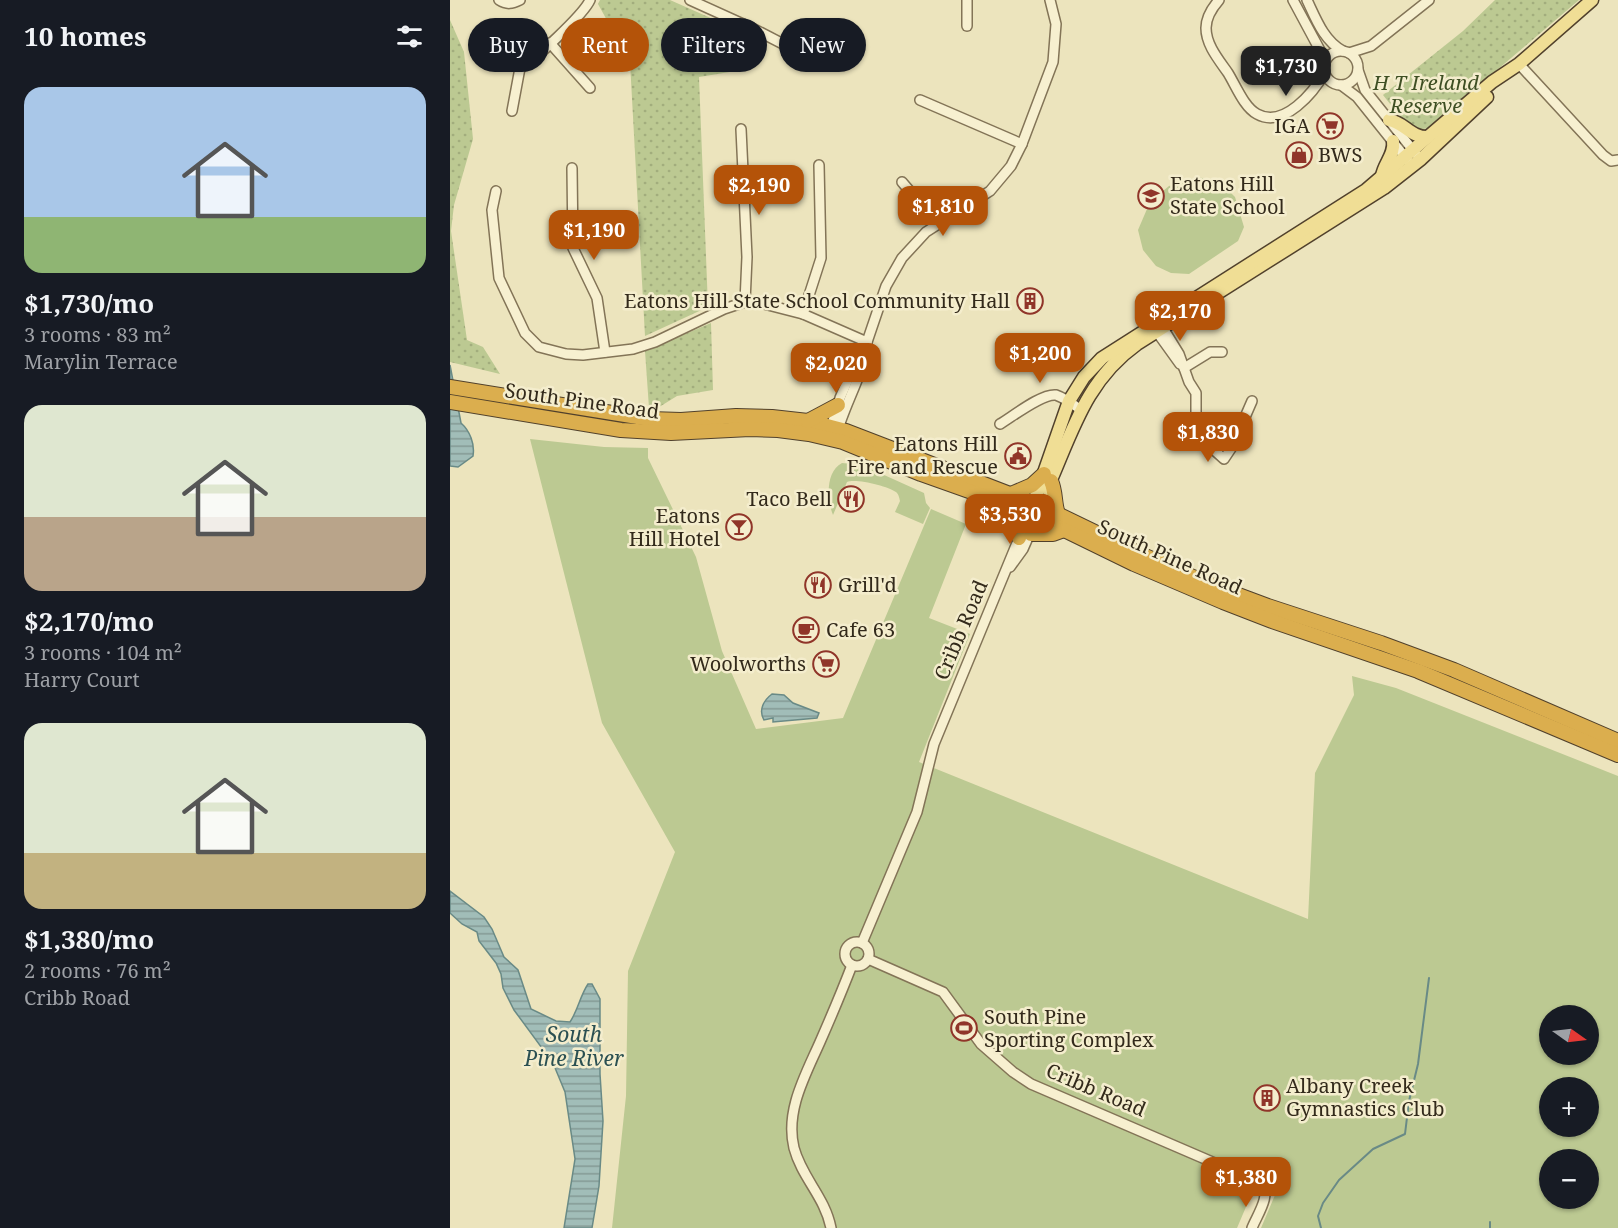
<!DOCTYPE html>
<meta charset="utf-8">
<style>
:root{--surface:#171b24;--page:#20242c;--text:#f1f3f6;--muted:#9ea1a6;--accent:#b45309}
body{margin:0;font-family:"Noto Serif",serif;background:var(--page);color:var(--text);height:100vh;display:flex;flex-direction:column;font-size:22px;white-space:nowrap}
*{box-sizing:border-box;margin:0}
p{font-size:20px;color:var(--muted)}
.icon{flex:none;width:33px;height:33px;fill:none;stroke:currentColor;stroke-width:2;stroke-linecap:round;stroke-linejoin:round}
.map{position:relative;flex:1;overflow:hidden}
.panel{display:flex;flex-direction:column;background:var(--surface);width:450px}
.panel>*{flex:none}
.hud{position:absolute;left:18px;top:18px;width:570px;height:54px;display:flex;gap:12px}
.needle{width:39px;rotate:104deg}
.controls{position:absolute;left:1089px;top:1005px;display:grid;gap:12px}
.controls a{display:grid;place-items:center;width:60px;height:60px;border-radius:50%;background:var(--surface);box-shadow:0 2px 4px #0004;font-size:30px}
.price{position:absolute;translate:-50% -51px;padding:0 14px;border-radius:12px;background:var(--accent);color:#fff;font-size:20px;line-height:39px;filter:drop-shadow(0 2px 3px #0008)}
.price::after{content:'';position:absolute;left:50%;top:36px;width:18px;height:14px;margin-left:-9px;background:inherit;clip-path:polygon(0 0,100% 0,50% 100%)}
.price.active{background:#222;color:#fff}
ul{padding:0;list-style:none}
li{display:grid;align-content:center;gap:12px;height:318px;padding:0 24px}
li span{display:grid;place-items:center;height:186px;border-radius:18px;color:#555}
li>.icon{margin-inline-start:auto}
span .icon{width:108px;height:108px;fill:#fffc;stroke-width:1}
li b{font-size:26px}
h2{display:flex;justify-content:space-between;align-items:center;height:72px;padding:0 24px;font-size:26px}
.pill{padding:0 21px;border-radius:27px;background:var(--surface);box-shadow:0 2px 4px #0004;font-size:21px;line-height:54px}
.pill.active{background:var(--accent);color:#fff}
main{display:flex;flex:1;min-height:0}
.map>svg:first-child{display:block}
</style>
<main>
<section class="panel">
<h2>10 homes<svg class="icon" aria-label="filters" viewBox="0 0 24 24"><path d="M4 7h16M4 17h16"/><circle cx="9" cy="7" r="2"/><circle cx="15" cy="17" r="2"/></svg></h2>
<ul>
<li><span style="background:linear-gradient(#a9c7e8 70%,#8fb573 0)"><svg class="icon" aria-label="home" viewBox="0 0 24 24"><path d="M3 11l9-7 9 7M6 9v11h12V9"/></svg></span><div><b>$1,730/mo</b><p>3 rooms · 83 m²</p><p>Marylin Terrace</p></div></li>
<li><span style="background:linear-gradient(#dfe7d0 60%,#b9a48a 0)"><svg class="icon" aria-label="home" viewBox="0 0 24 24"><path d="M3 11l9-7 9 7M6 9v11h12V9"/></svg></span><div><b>$2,170/mo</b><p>3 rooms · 104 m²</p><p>Harry Court</p></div></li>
<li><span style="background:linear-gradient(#dfe7d0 70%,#c2b280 0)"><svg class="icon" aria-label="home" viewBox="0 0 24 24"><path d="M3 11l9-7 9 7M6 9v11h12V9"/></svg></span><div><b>$1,380/mo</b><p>2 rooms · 76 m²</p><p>Cribb Road</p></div></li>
</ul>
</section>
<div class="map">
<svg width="1168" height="1228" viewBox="0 0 1168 1228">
<defs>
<pattern id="park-dots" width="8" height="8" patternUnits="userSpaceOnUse" patternTransform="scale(1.5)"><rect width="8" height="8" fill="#bcc992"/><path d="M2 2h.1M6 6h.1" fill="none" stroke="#a2ad7d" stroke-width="1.8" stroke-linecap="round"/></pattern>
<pattern id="water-rules" width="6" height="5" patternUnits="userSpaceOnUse" patternTransform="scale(1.5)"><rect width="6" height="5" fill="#a1bdb8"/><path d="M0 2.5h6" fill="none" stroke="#849a95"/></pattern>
</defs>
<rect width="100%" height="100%" fill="#ece4bd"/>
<g fill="#bcc992" fill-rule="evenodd">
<polygon points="747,177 769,181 785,197 794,227 788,241 739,274 721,273 706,266 693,250 688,230 700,202 719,186"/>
<path d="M80,439L154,447L198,448V458L246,557L272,651L306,729L393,718L481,509L516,524L479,618L520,634L469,762L858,919L865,773L904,695L902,676L946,688L1168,776V1228H811L825,1195L813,1167L787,1228H162L176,1096L178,971L225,852L152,723ZM1100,1016H1138V1054H1100ZM1100,1088H1138V1126H1100ZM1100,1160H1138V1198H1100Z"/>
<path d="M392,463L412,465L474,493L476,503L480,508L473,524L445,512L450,501C449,497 449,495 446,492C438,486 405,478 397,482L383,515C377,500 375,472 392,463Z"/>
</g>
<g fill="url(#park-dots)">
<polygon points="150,0 220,0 308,39 292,70 249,77 258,307 195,336 180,62 148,4"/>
<polygon points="1045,0 1129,0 979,128 967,130 952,119 933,95 1013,31"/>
<polygon points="0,20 14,52 23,139 4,205 1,231 17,340 33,347 50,374 0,362"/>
<polygon points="261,323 263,390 227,396 206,409 199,408 195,351"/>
</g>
<g fill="url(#water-rules)" stroke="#698a86" stroke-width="1.5">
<path d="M0,365L11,423C20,431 25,444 23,456L8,467L0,466Z"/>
<path d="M322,694L334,695L343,703L369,713L367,718L323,722V718L314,720C308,710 314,700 322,694Z"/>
<path d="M0,891L34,917L42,929L54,957L68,970L81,1009L106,1021L120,1022C128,1010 130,996 138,984H142L150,999V1074L153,1121L149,1186L142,1228H114L125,1159L115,1092L103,1063L64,1010L53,988L51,974L46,963L29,941L27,932L12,924L0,913Z"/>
</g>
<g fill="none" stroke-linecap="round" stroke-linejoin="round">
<g stroke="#698a86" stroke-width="2">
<polyline points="871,1228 868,1216 873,1203 889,1180 923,1149 955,1134 959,1101 968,1064 979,978"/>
<polyline points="1040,1228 1040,1222"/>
</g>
<g stroke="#837457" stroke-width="12">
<g id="minor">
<path d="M49,0C57,5 62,4 70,0"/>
<polyline points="240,0 304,29 368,62 380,65"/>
<polyline points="517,0 517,26"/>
<path d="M769,0C762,8 756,17 756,28C756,45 769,60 778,73C786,86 794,107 807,114C834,129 864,92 875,72"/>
<polyline points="843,0 872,54 875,64"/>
<path d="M857,0C866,19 874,41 893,51"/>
<path d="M47,41L64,65L70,68C84,61 134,14 140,0"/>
<polyline points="100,43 140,88"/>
<circle cx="891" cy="68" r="17"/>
<polyline points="899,53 921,46 979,0"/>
<polyline points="1069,64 1153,155 1161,161 1168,160"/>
<polyline points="908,70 915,90 966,154"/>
<polyline points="891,85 907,97 959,162"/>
<polyline points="470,100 572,144"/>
<polyline points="62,111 70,68"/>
<polyline points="291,129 297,257 295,302"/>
<polyline points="122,168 123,248 147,298 155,352"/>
<polyline points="452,182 488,224"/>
<polyline points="46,191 42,210 49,278 75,333 89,347 116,354 133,355 183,349 205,342 274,309 295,302 314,304 353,314 417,342"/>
<polyline points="122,227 147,224"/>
<polyline points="353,314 371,258 369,165"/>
<polyline points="713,328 729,354 739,382 746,393 746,420 764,450 774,459 782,447 802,401"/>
<polyline points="707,332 730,364"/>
<polyline points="734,368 760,352 772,352"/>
<path d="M550,424C562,417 592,393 606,395C615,398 623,404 631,410"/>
<polyline points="380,430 390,398 410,352 417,342 436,286 452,258 476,232 540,191 561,166 572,144 603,62 606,24 600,0"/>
<path d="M387,433C393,408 418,364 417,342"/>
<polyline points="560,567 573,549 587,517"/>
<circle cx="407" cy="954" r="12"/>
<polyline points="412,943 467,812 484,744 579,514"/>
<path d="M418,959L493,992L531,1044L563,1072L581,1084L811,1183C822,1195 807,1215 802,1228"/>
<path d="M381,1228C375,1197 352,1178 344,1148C335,1111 355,1076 370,1042C381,1017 392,991 402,965"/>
</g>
</g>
<g stroke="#51412c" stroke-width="15">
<g id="major">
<path d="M939,120C954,122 961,138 978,137"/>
<path d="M932,176C934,163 945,155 943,141"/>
<path d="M597,489C622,433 635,381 687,344L934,188L971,159L1037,97"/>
<polyline points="581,510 619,401 634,377 652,358 916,190 1042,82 1069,64 1142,0"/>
</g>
</g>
<g stroke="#51412c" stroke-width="16">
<g id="highway">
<polyline points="0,387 200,419 231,420 286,416 322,417 358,421 396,431 591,506 684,551 759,584 818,606 931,643 1004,670 1168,741"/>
<polyline points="0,402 171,430 221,433 300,429 328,430 359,434 393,442 471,474 547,501 598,522 684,564 773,602 822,621 968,671 1168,755"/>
<polyline points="358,421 388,405"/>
<path d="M601,481C606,492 604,503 608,514"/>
<polyline points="561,494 582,485 594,474"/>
<polyline points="565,508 566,531 569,538"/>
<polyline points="581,534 603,534 614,530"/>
</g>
</g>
<use href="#minor" stroke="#f7f0d0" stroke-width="9"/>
<use href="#major" stroke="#f0de95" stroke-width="12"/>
<use href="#highway" stroke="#dbae4e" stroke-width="14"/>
</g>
<defs>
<g id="supermarket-ring" transform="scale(1.35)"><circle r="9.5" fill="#f4edcd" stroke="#903529" stroke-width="1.5"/><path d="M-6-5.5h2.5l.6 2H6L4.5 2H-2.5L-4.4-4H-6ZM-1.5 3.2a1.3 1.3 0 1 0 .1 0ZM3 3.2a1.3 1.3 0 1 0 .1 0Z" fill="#903529"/></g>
<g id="shop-ring" transform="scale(1.35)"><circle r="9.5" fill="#f4edcd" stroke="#903529" stroke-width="1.5"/><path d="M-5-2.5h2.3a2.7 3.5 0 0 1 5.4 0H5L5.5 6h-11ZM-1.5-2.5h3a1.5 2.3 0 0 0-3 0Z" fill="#903529"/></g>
<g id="school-ring" transform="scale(1.35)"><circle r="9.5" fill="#f4edcd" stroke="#903529" stroke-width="1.5"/><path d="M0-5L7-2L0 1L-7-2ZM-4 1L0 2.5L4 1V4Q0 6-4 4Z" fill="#903529"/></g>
<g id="building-ring" transform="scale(1.35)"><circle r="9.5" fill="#f4edcd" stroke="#903529" stroke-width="1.5"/><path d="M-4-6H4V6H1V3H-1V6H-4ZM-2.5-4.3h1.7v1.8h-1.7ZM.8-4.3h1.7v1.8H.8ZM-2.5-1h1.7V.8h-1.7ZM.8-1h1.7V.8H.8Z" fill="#903529"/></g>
<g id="civic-ring" transform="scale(1.35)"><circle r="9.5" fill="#f4edcd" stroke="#903529" stroke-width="1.5"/><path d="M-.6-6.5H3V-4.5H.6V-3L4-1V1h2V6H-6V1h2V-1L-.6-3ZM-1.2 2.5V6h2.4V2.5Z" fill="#903529"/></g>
<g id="restaurant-ring" transform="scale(1.35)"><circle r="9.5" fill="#f4edcd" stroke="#903529" stroke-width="1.5"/><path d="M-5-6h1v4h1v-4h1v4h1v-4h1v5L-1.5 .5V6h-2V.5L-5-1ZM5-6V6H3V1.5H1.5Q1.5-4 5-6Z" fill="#903529"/></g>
<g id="bar-ring" transform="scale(1.35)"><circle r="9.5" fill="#f4edcd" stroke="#903529" stroke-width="1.5"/><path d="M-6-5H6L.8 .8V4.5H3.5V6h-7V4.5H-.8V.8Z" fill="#903529"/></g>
<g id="cafe-ring" transform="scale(1.35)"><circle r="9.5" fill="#f4edcd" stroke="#903529" stroke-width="1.5"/><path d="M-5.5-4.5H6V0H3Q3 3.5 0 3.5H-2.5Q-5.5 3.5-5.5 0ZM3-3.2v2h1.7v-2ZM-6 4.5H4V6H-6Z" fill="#903529"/></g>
<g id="stadium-ring" transform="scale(1.35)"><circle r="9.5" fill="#f4edcd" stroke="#903529" stroke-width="1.5"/><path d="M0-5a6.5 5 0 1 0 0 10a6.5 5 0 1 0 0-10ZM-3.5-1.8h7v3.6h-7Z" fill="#903529"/></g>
</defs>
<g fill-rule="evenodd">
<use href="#supermarket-ring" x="880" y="126"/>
<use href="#shop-ring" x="849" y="155"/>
<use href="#school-ring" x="701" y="196"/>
<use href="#building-ring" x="580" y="301"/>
<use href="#civic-ring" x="568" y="456"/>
<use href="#restaurant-ring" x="401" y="499"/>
<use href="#bar-ring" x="289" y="527"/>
<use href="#restaurant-ring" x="368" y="585"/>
<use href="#cafe-ring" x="356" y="630"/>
<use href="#supermarket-ring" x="376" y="664"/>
<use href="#stadium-ring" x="514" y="1028"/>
<use href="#building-ring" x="817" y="1098"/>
</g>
<g text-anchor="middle" stroke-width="5" stroke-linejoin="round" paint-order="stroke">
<g font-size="20" font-style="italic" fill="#3e4f23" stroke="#f4edcd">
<text x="976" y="90">H T Ireland<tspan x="976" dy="23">Reserve</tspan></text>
</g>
<g font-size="20" fill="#332a1b" stroke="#f4edcd" text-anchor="end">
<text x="860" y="133">IGA</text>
<text x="868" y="162" text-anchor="start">BWS</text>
<text x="720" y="191" text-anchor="start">Eatons Hill<tspan x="720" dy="23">State School</tspan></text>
<text x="560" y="308">Eatons Hill State School Community Hall</text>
<text x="548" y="451">Eatons Hill<tspan x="548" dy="23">Fire and Rescue</tspan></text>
<text x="382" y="506">Taco Bell</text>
<text x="270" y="523">Eatons<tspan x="270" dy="23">Hill Hotel</tspan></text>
<text x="388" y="592" text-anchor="start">Grill'd</text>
<text x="376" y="637" text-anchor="start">Cafe 63</text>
<text x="356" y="671">Woolworths</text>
<text x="534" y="1024" text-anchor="start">South Pine<tspan x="534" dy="23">Sporting Complex</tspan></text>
<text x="836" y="1093" text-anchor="start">Albany Creek<tspan x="836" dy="23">Gymnastics Club</tspan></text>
</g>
<g font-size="20" fill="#332a1b" stroke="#f4edcd">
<text transform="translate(132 401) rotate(8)" y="7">South Pine Road</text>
<text transform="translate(720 557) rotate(24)" y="7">South Pine Road</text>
<text transform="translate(511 630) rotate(-67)" y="7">Cribb Road</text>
<text transform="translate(646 1090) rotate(23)" y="7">Cribb Road</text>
</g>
<g font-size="21" font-style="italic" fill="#2b5052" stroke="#f4edcd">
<text x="124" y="1042">South<tspan x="124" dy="24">Pine River</tspan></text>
</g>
</g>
</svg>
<div class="controls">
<a><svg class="needle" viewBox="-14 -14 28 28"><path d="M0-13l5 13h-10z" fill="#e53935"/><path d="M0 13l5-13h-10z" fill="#9ea1a6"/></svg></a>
<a>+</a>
<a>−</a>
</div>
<b class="price active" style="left:836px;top:97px">$1,730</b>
<b class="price" style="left:309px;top:216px">$2,190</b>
<b class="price" style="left:493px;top:237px">$1,810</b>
<b class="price" style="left:144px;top:261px">$1,190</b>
<b class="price" style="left:730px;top:342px">$2,170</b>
<b class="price" style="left:590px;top:384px">$1,200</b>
<b class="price" style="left:386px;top:394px">$2,020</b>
<b class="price" style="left:758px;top:463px">$1,830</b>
<b class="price" style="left:560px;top:545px">$3,530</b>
<b class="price" style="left:796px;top:1208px">$1,380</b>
<div class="hud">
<a class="pill">Buy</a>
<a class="pill active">Rent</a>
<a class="pill">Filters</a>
<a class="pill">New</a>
</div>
</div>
</main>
